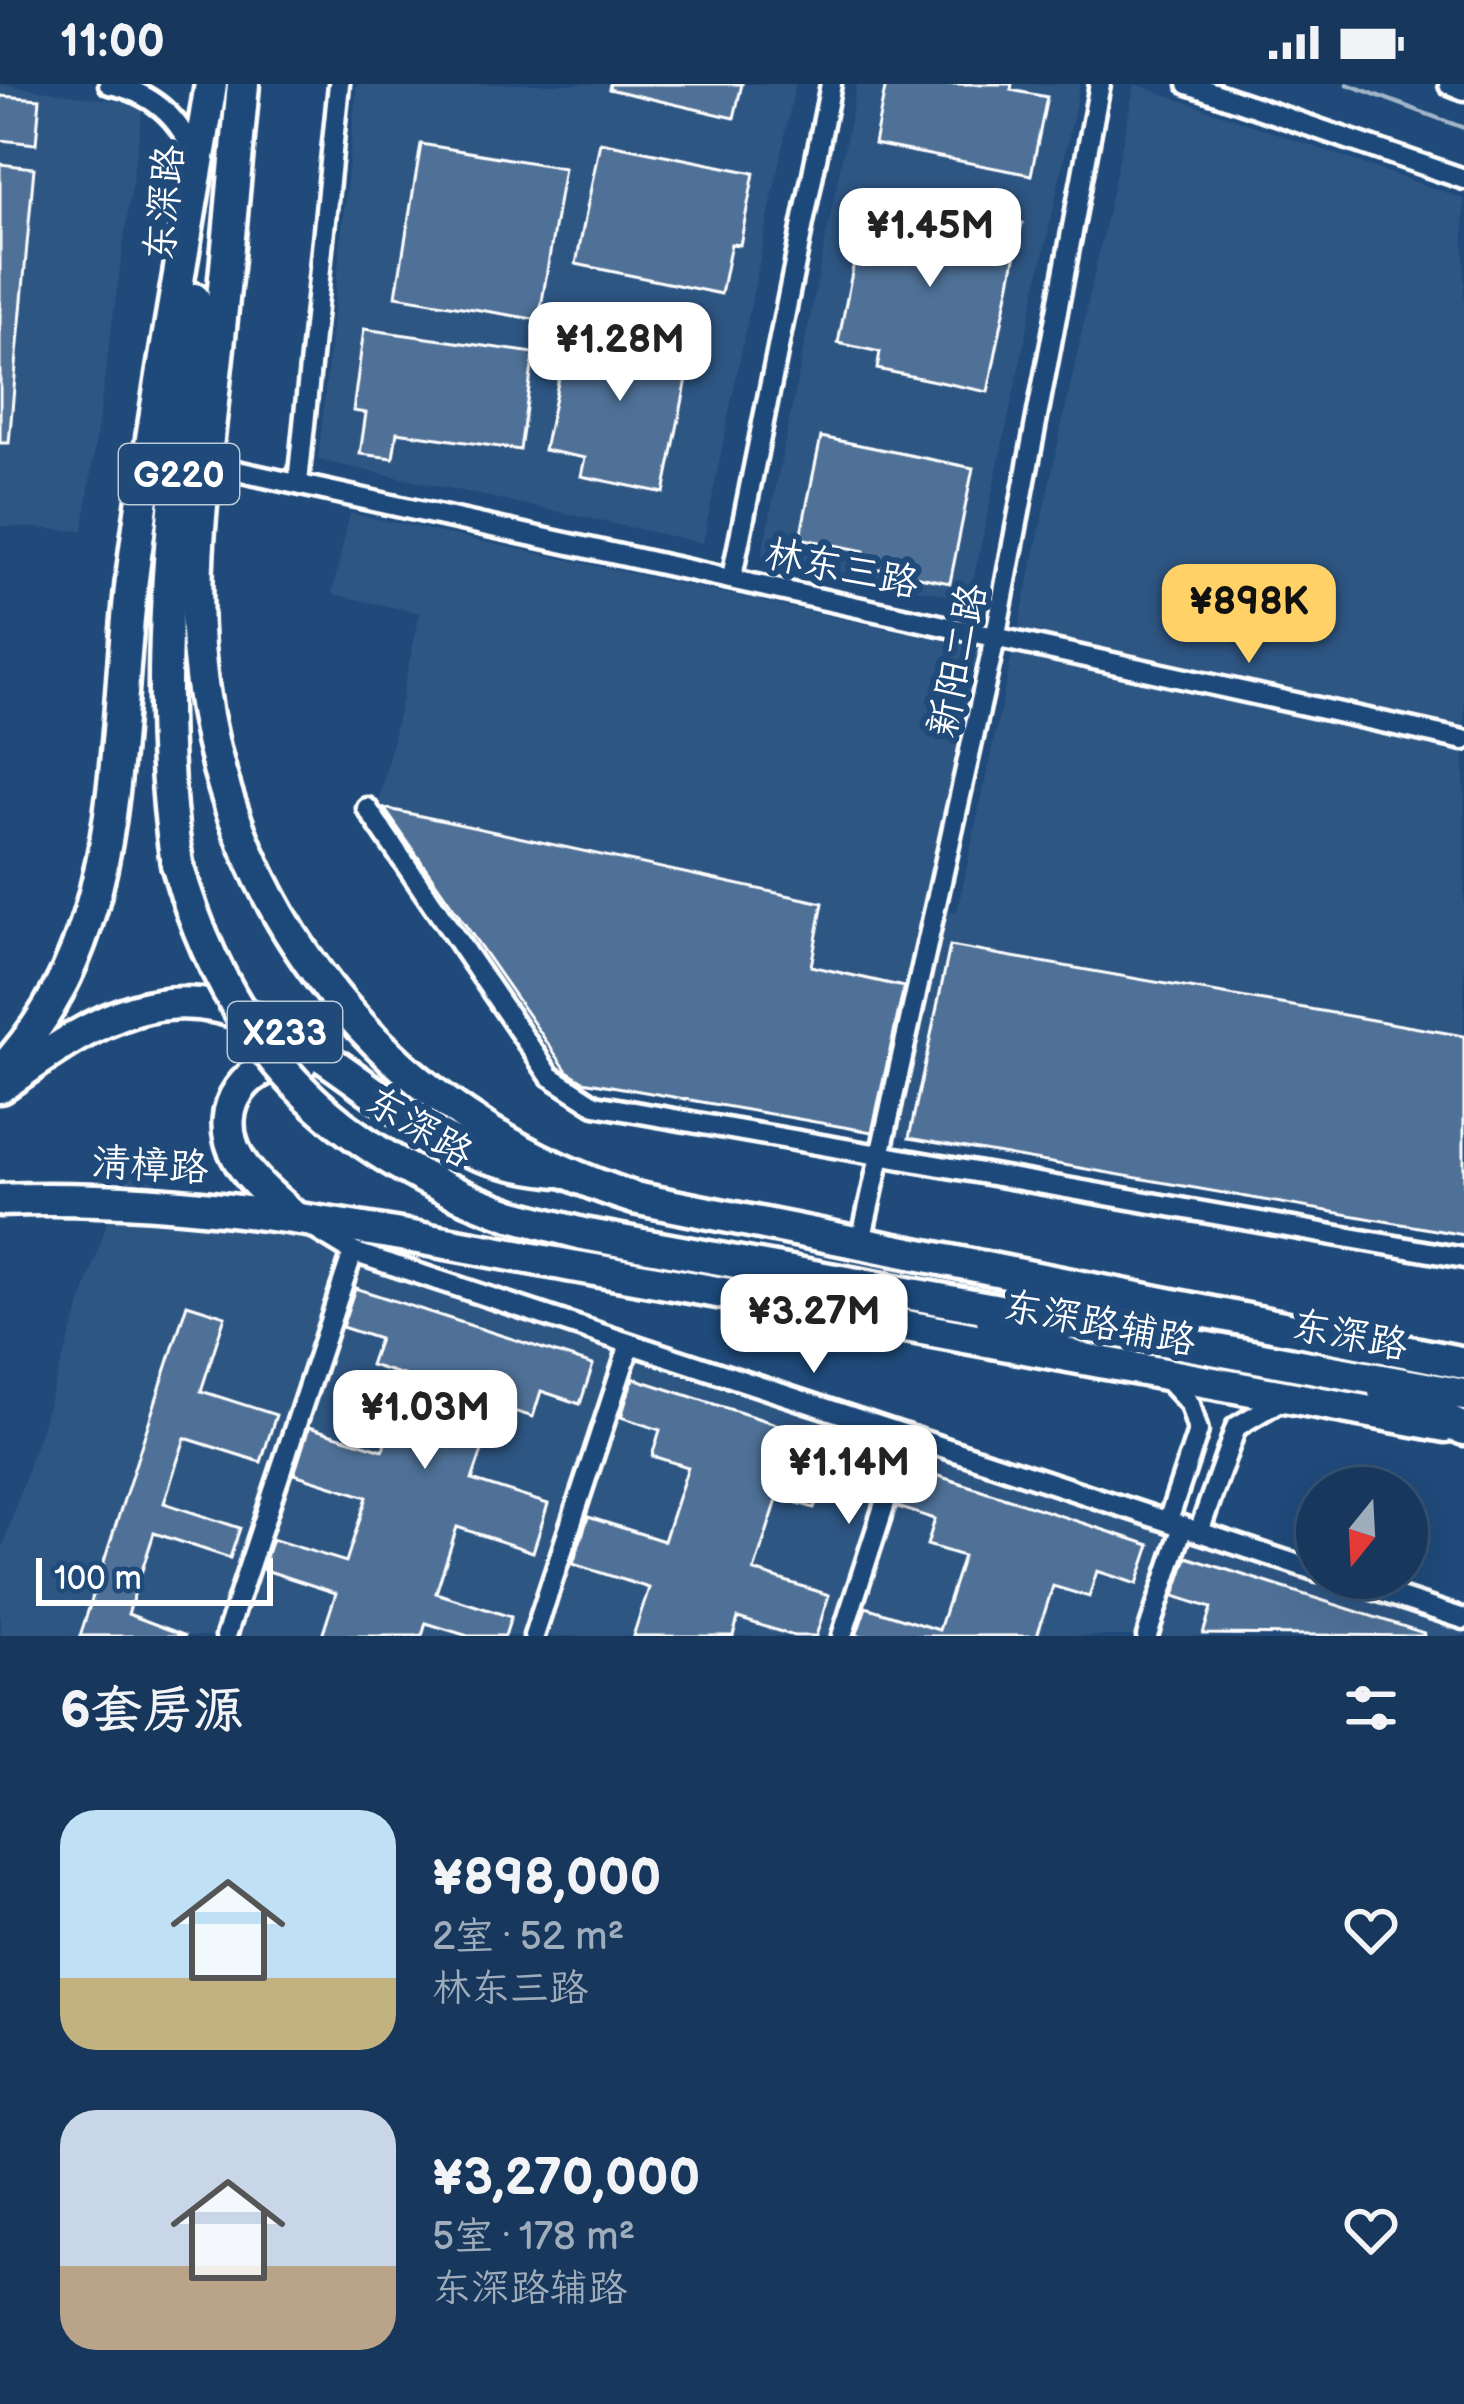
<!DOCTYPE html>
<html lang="zh">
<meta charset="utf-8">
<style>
:root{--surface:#17385c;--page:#244365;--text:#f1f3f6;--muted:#9eacbb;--line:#365272;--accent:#ffd166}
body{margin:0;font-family:"Balsamiq Sans","LXGW WenKai TC",sans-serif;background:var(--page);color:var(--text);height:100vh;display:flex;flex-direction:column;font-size:45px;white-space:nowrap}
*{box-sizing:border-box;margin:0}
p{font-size:39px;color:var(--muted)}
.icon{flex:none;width:66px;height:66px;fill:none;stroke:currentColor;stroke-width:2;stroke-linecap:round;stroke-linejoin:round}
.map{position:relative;height:1552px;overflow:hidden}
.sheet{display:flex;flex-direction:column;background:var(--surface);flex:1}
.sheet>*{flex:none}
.needle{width:78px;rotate:198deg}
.fabs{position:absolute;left:1296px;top:1383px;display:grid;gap:24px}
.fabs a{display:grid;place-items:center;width:132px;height:132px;border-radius:50%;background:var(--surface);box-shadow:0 12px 48px #0002,0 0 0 3px var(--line);font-size:60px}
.scale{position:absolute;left:36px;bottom:30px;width:237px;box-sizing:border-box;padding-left:12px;border:6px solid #fff;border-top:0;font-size:33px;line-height:42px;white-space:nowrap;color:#fff;-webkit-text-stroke:9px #1f4a7a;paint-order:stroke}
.price{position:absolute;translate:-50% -102px;padding:0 27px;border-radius:24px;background:#fff;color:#222;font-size:39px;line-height:78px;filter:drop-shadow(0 3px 6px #0008)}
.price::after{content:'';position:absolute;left:50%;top:72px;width:36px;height:27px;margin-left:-18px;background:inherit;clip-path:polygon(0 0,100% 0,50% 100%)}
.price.active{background:var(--accent);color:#111}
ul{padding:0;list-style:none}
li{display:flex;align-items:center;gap:36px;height:300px;padding:0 60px}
li span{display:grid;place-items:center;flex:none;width:336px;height:240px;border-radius:36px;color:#555}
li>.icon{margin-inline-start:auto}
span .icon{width:144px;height:144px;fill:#fffc;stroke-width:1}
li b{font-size:51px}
h2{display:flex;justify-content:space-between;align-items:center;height:144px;padding:0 60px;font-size:51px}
.status{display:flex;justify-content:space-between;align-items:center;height:84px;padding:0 60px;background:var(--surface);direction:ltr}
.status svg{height:33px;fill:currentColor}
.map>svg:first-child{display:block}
</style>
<div class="status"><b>11:00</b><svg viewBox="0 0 49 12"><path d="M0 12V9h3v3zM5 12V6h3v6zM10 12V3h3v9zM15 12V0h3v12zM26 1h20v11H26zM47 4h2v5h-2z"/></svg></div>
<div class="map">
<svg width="1464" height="1552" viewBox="0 0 1464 1552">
<rect width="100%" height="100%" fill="#1f4a7a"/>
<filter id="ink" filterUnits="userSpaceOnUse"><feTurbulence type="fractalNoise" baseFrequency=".00833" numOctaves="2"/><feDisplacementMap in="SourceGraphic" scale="24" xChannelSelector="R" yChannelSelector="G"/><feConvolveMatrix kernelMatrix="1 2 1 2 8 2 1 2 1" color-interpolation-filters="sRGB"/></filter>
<g filter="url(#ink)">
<g fill="#2e5683">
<polygon points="0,0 143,21 83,447 0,442"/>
<polygon points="357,0 795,0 703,459 318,376"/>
<polygon points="857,0 1080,0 969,516 762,471"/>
<polygon points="1135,0 1464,115 1464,642 1018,546"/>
<polygon points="350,429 978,564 924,822 957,829 1012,571 1464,668 1464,1151 573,995 378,723 420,529 332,510"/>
<polygon points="124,1086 1317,1472 1317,1494 1385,1494 1464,1520 1464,1552 0,1552 0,1471"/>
</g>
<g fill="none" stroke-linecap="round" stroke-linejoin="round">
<polyline stroke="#a3b5c8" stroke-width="4.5" points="1347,0 1464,44"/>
</g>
<g fill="#507197" stroke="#fff" stroke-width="3">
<polygon points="610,0 742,0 734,34 609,5"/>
<polygon points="886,0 1012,0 1011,6 1047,13 1031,91 874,60"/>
<polygon points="0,12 40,15 36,60 0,56"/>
<polygon points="600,58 754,89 740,161 731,160 721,210 576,180"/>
<polygon points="421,60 564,84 539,236 396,212"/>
<polygon points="0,80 34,84 9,359 0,359"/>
<polygon points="868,108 1022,139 988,308 877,285 880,268 838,259"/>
<polygon points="571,236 694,260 664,409 581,392 585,374 544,366"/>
<polygon points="364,245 534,269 520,366 397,348 393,374 360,370 366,329 353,327"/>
<polygon points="821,353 973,384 950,499 862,482 864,467 800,454"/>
<polygon points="384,724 823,819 811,882 904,903 872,1048 583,997 567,987"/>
<polygon points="950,862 1464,952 1464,1151 909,1054"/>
<polygon points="355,1204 593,1281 580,1320 541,1307 533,1333 497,1322 472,1396 548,1420 533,1468 457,1443 436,1509 511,1533 505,1552 468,1552 426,1539 422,1552 322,1552 336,1509 262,1485 272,1455 346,1478 367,1413 294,1390 309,1343 383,1366 406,1292 370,1281 379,1255 342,1243"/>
<polygon points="187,1220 225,1232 201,1307 276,1331 261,1378 185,1354 164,1419 240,1444 230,1474 154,1449 128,1530 186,1552 80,1552"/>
<polygon points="633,1294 875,1372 862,1411 823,1398 814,1424 778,1413 754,1487 829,1511 816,1552 794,1552 738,1534 733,1552 633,1552 649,1504 573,1480 588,1433 664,1457 688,1383 652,1372 660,1346 621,1333"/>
<polygon points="911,1383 1150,1461 1137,1500 1097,1487 1089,1513 1053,1502 1037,1552 856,1552 866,1523 939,1546 963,1472 927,1461 935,1435 898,1423"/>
<polygon points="1187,1473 1424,1549 1424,1552 1203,1550 1211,1524 1174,1512"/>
</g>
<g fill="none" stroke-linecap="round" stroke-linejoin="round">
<g stroke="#fff" stroke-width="27">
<g id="minor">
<path d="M109,0C150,8 182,33 194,75"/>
<polyline points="1188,0 1464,95"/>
<polyline points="1449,0 1464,6"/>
<polyline points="205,380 1464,656"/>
<polyline points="298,399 339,0"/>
<polyline points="732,493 831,0"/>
<polyline points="367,724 550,992 595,1021 1464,1174"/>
<polyline points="312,1143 353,1168 1317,1487"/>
<polyline points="860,1162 996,550 1100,0"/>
<polyline points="1165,1293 1190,1320 1198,1347 1168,1437"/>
<polyline points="1199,1448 1236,1343 1286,1313"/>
<polyline points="1339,1494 1464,1535"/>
<polyline points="226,1552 353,1168"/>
<polyline points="534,1552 630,1260"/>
<polyline points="842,1552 907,1351"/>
<polyline points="1147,1552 1183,1442"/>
</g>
</g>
<g stroke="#fff" stroke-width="39">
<g id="primary">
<path d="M0,1003C43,974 85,941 135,926C257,890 347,1002 444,1055C479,1074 519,1083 558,1087"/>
<path d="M0,1116C202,1108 397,1151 595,1186C879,1236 1163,1290 1446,1342"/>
<path d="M295,1134C275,1115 250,1097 237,1072C211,1024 248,974 301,979"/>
</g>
</g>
<g stroke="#fff" stroke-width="39">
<g id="trunk">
<path d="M243,0C234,97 226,194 215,290C206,380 191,472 198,563C219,826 386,1034 634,1114L1464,1279"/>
<path d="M177,780C148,594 178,402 194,215"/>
<path d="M0,988C130,851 111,661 133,487C154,324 185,162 211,0"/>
<polyline points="511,1131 583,1150 1464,1311"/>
<polyline points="992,1235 1072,1272"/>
<polyline points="1384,1307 1464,1345"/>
</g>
</g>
<use href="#minor" stroke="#1f4a7a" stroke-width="18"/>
<use href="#primary" stroke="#1f4a7a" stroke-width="30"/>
<use href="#trunk" stroke="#1f4a7a" stroke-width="30"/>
<g stroke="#fff" stroke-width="39" stroke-linecap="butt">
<path id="trunk-bridge" d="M177,780C229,963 332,1068 511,1131"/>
</g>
<use href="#trunk-bridge" stroke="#1f4a7a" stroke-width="30"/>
</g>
</g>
<g text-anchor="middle" stroke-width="12" stroke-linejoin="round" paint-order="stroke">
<g fill="#1f4a7a" stroke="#bcc9d7" stroke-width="3">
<rect x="119" y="360" width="120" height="60" rx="9"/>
<rect x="228" y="918" width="114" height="60" rx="9"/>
</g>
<g font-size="36" font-weight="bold" fill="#fff">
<text x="179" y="403">G220</text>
<text x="285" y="961">X233</text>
</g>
<g font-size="39" fill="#fff" stroke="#1f4a7a">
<text transform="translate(163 119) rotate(-85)" y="14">东深路</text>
<text transform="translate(842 483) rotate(12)" y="14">林东三路</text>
<text transform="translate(956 576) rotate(-78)" y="14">新阳二路</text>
<text transform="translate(420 1042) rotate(31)" y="14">东深路</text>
<text transform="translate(150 1080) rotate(3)" y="14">清樟路</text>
<text transform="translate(1100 1238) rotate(11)" y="14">东深路辅路</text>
<text transform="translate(1350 1250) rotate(11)" y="14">东深路</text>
</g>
</g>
</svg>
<div class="fabs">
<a><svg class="needle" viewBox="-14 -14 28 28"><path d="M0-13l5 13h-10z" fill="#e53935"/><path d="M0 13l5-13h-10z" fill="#9eacbb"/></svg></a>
</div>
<div class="scale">100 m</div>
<b class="price" style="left:930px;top:206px">¥1.45M</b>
<b class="price" style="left:620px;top:320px">¥1.28M</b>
<b class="price active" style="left:1249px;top:582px">¥898K</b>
<b class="price" style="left:814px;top:1292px">¥3.27M</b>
<b class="price" style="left:425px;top:1388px">¥1.03M</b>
<b class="price" style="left:849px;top:1443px">¥1.14M</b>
</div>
<section class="sheet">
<h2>6套房源<svg class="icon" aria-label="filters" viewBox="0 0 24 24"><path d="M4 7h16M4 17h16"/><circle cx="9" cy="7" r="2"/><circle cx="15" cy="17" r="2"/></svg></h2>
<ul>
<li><span style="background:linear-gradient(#bfe0f5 70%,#c2b280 0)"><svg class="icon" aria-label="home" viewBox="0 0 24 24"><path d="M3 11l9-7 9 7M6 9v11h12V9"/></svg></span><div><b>¥898,000</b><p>2室 · 52 m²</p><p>林东三路</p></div><svg class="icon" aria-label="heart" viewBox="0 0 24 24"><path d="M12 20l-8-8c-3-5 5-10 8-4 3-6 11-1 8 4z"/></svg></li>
<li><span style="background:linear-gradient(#c9d6e8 65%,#b9a48a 0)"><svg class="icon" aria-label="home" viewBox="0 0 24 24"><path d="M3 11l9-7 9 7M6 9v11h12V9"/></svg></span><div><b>¥3,270,000</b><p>5室 · 178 m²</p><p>东深路辅路</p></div><svg class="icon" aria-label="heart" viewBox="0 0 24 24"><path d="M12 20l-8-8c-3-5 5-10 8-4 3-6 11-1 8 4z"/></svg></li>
</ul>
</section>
